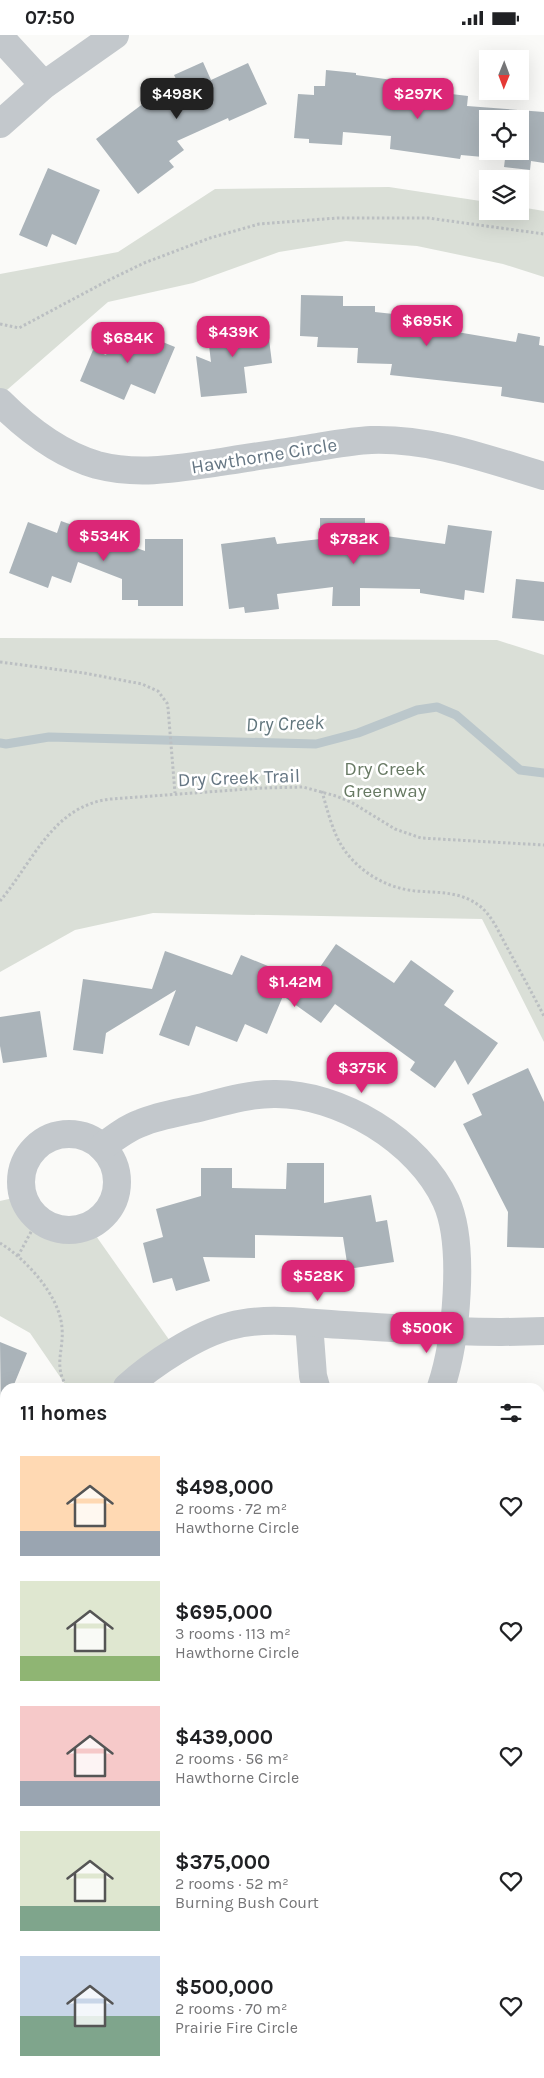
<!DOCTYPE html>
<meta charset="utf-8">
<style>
:root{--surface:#fff;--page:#f6f6f6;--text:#202124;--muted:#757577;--accent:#db2777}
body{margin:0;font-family:Karla,sans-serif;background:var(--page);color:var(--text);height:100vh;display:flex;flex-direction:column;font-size:19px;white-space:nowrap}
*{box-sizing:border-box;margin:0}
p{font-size:16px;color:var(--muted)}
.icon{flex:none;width:28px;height:28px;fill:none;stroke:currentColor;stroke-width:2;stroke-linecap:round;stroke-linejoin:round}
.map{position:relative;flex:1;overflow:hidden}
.drawer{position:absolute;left:0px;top:1348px;width:545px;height:696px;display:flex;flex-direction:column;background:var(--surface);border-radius:15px 15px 0 0;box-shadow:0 5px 20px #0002}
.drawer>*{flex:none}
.needle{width:32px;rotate:181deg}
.fabs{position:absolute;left:479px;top:15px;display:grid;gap:10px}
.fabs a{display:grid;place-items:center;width:50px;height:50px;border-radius:0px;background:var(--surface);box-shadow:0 5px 20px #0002;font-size:25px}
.price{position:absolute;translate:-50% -42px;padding:0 11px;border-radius:10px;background:var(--accent);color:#fff;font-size:16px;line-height:32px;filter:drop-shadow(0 1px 2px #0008)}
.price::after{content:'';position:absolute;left:50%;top:30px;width:15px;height:11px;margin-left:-8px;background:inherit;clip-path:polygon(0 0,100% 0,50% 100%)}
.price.on{background:#222;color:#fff}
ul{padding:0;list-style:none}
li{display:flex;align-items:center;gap:15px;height:125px;padding:0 20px}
li span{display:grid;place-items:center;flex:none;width:140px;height:100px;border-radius:0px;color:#555}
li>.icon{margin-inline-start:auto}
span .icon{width:60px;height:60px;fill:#fffc;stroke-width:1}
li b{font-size:21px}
h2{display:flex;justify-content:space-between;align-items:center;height:60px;padding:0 20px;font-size:21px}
.status{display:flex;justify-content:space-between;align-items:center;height:35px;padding:0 25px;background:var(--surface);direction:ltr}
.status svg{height:14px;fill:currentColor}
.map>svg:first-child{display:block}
</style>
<div class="status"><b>07:50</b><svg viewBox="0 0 49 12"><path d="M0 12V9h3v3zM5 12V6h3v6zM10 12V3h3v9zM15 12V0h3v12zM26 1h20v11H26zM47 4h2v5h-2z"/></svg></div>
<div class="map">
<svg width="544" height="2043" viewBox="0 0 544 2043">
<rect width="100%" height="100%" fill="#fafaf8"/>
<g fill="#dadfd7">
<polygon points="389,152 487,167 488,176 520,176 520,172 544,176 544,242 503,229 417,211 346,206 279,217 193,248 108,267 0,361 0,239 118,217 215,154"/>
<polygon points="0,603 497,605 544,620 544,1007 482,884 153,878 75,895 0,937"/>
<path d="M22,1161C31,1189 62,1202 89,1191L177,1316L127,1352H67L30,1298L0,1281V1166Z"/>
<polygon points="544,1498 544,2043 389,2043 388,2039 540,2039 540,1502"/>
</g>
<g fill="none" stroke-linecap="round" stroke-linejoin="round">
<polyline stroke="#bbc7cb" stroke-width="9" points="0,708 6,709 49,702 316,709 358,698 417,675 437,672 456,680 520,735 544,738"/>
</g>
<g fill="#aab3b9" fill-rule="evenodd">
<polygon points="203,27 211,45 248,28 267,69 229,86 228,83 177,106 184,115 169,126 174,132 138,159 96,104 176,44 174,40"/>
<path d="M326,35L356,38V40L444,52L443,58L468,61L467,71L544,77V128L531,126L530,135L504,132L505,124L461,120L460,124L390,114L391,101L343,97L342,110L309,108V104L294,103L298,59L314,60V51H325ZM488,84H520V116H488Z"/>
<polygon points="48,133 100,155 76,210 52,199 47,212 19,200"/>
<polygon points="301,260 343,261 343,271 375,271 375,277 458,286 457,297 516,307 518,298 540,302 539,310 544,311 544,368 501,361 502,352 390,340 392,329 357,328 358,313 317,312 318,302 300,301"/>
<polygon points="267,288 272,328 244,332 247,358 201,362 196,321 211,327 207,294"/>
<polygon points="118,289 175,312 155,359 131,349 124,365 80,346 93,315 106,320"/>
<polygon points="320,483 365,483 365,501 386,501 445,509 448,490 492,496 484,558 465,555 464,565 420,558 420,554 360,553 360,571 332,571 333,552 277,559 279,574 245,578 244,572 229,574 221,509 275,502 277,509 320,504"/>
<polygon points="61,486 145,516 145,504 183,504 183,571 138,571 138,565 122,565 122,544 78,527 71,548 52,541 48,553 9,538 28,487 57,498"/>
<polygon points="516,544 544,547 544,586 512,583"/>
<polygon points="336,909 394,948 411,925 454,956 444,970 498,1008 468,1050 455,1025 435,1053 410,1035 415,1027 335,969 321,988 283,961 267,999 245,989 237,1007 196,991 189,1011 159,1000 176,955 106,998 103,1019 73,1015 83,944 152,954 165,916 232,940 241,920 309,948"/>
<polygon points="40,976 47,1022 3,1028 0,1011 0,982"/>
<polygon points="528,1033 544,1067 544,1213 507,1212 508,1177 463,1089 482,1080 472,1059"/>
<polygon points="287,1128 324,1128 324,1168 371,1160 376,1187 387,1185 394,1227 348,1234 343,1202 255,1200 255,1223 203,1222 210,1246 176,1256 172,1243 153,1248 143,1208 163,1202 156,1174 201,1161 201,1133 232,1133 232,1153 286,1154"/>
<polygon points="0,1307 27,1318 13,1352 5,1352 5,1372 1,1383"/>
</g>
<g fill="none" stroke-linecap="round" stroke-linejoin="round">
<g stroke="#bbbfc2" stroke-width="3" stroke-dasharray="2.5 2.5" stroke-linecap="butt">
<polyline points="0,289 19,293 109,245 144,228 210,203 259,189 337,183 428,183 544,199"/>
<polyline points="0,627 84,638 142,649 158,656 167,668 168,673 175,758"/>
<path d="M322,756C326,771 330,786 336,800C350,832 383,853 416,856C440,858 461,856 481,872C493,882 500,900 508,914C520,936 532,958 544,981"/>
<path d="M0,866C33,827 53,770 111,764L262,753L303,752L336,761L351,767L395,794L421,803L544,810"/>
<path d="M0,1208C26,1224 60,1261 62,1293C64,1316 53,1330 67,1352"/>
<polyline points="18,1221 38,1184"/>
<polyline points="540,1610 544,1606"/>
<polyline points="540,1868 544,1873"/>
</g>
<g stroke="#c3c8cc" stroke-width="28">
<polyline points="0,2 44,50"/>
<polyline points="0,89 44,50 115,0"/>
<path d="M0,367C28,395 59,419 97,430C139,441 180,433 221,427C251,422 281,418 311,413C331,410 351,406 371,405C431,403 487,424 544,441"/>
<circle cx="69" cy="1147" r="48"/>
<path d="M102,1112C114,1103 127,1093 141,1088C160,1080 183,1077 203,1072C226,1066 250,1059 274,1059C339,1058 419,1106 446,1166C466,1210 456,1307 441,1352"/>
<polyline points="309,1288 313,1341 316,1352"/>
<path d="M127,1352C152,1329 198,1299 230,1291C266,1281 307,1288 344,1290C410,1294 477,1299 544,1296"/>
<polyline points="0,1481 5,1482"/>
<polyline points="0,1838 2,1850 0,1862"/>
<polyline points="388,2039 389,2043"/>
</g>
</g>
<g text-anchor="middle" stroke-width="5" stroke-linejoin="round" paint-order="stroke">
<g font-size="19" fill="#657683" stroke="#fff">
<text transform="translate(264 420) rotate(-9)" y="7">Hawthorne Circle</text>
<text transform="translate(239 742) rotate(-2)" y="7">Dry Creek Trail</text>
</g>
<g font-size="19" fill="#687a64" stroke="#fff">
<text x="385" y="740">Dry Creek<tspan x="385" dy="22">Greenway</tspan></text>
</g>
<g font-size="20" font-style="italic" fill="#60757c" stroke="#fff">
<text transform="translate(285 688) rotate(-2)" y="7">Dry Creek</text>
</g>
</g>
</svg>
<div class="fabs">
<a><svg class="needle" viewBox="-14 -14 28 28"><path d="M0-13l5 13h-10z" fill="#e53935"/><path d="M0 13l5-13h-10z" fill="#757577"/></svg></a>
<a><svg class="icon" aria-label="locate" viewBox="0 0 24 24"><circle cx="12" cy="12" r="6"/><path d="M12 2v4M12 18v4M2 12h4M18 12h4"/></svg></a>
<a><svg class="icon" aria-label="layers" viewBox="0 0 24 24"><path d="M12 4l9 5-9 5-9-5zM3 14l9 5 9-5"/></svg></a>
</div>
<b class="price on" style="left:177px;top:85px">$498K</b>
<b class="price" style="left:418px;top:85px">$297K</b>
<b class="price" style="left:427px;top:312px">$695K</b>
<b class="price" style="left:233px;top:323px">$439K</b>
<b class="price" style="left:128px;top:329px">$684K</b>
<b class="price" style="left:104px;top:527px">$534K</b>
<b class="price" style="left:354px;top:530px">$782K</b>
<b class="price" style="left:295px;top:973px">$1.42M</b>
<b class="price" style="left:362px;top:1059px">$375K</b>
<b class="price" style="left:318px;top:1267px">$528K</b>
<b class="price" style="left:427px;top:1319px">$500K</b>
<section class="drawer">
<h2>11 homes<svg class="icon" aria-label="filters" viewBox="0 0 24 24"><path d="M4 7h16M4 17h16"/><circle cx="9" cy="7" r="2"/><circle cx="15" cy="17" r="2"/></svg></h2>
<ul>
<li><span style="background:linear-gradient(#ffd9b3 75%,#9aa5b1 0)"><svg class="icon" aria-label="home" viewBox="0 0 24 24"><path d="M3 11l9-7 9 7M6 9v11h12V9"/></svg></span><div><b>$498,000</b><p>2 rooms · 72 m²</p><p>Hawthorne Circle</p></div><svg class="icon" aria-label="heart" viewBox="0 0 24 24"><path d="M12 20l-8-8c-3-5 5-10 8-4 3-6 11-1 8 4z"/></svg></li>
<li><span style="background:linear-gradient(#dfe7d0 75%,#8fb573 0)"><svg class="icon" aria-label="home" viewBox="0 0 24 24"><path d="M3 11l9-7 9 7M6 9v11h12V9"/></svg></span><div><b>$695,000</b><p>3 rooms · 113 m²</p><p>Hawthorne Circle</p></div><svg class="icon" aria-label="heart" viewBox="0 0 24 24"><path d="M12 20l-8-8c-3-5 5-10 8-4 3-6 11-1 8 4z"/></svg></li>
<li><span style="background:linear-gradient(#f6c9c9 75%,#9aa5b1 0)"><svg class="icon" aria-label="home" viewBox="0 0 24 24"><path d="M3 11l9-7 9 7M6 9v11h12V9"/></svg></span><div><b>$439,000</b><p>2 rooms · 56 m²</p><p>Hawthorne Circle</p></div><svg class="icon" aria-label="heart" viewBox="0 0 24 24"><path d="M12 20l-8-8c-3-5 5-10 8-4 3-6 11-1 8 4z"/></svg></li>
<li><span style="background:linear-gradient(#dfe7d0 75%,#7fa58c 0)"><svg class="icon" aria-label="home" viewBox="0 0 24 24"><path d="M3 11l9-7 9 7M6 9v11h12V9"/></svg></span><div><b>$375,000</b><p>2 rooms · 52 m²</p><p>Burning Bush Court</p></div><svg class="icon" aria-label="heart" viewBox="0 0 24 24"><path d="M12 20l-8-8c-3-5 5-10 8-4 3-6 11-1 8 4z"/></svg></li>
<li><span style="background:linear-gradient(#c9d6e8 60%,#7fa58c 0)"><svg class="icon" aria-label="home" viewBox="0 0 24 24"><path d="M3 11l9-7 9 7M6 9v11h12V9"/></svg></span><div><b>$500,000</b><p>2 rooms · 70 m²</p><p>Prairie Fire Circle</p></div><svg class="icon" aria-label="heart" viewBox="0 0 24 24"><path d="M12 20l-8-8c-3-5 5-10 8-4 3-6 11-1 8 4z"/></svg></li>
</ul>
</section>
</div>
